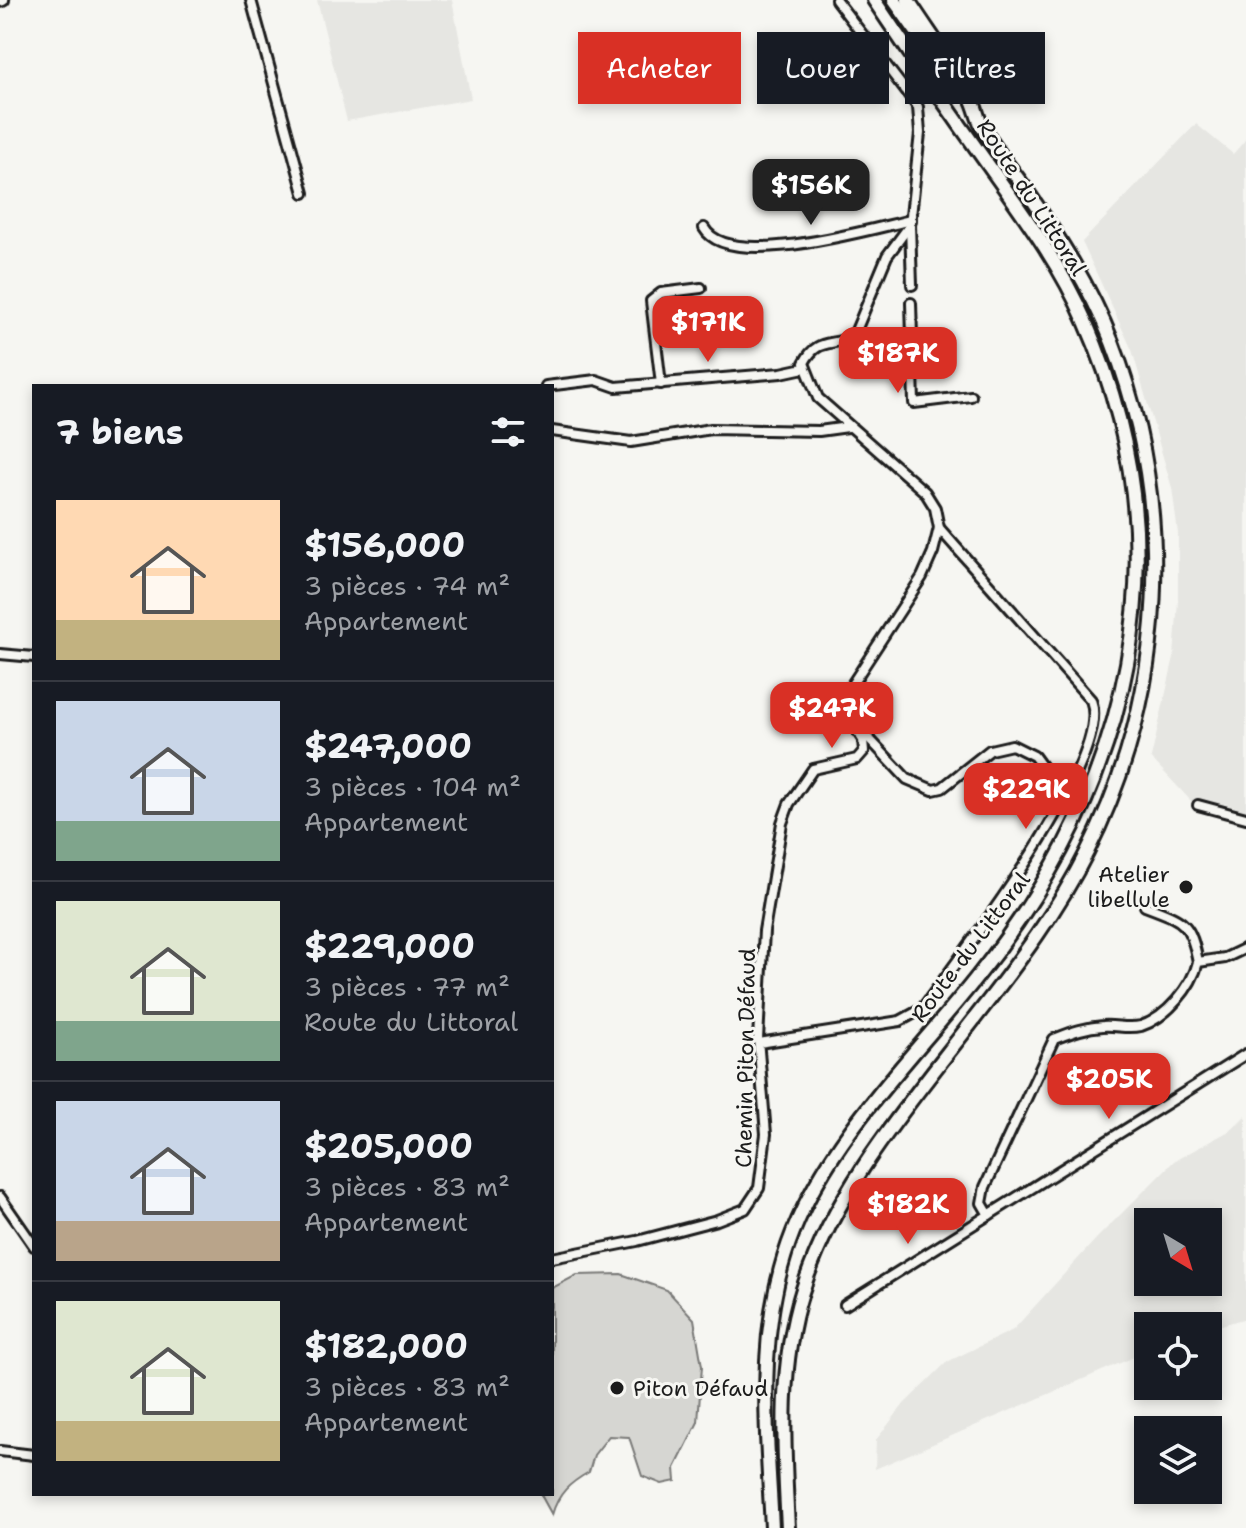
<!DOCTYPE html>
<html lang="fr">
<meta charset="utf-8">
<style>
:root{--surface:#171b24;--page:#20242c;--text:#f1f3f6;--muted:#9ea1a6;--line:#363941;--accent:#d93025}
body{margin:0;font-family:"Shantell Sans",sans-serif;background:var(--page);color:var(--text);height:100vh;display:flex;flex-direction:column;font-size:30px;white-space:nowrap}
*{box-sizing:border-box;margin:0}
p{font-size:26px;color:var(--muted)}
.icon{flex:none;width:44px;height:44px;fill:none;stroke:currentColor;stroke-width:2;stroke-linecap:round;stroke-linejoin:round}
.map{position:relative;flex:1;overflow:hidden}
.sheet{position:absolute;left:32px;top:384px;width:522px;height:1112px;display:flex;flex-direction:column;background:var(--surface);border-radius:0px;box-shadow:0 4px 12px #0003}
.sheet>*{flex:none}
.guide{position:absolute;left:578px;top:32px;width:548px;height:72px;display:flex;gap:16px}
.needle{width:52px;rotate:142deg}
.controls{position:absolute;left:1134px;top:1208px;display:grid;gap:16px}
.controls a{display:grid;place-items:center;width:88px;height:88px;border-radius:0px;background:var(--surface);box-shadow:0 4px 12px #0003;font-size:40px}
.price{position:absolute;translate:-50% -68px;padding:0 18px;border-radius:16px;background:var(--accent);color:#fff;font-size:26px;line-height:52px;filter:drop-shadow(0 2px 4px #0008)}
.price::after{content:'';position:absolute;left:50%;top:48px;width:24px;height:18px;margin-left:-12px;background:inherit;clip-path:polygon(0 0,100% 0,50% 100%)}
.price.selected{background:#222;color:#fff}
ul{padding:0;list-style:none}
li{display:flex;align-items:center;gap:24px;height:200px;padding:0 24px}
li+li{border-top:2px solid var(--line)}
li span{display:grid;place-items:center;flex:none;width:224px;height:160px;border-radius:0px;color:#555}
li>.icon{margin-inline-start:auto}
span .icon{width:96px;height:96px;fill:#fffc;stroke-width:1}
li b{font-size:34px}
h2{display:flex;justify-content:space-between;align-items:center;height:96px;padding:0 24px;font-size:34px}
.chip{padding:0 28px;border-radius:0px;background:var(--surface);box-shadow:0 4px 12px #0003;font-size:28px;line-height:72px}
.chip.selected{background:var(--accent);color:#fff}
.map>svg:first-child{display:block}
</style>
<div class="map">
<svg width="1246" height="1528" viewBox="0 0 1246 1528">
<rect width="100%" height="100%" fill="#f6f6f2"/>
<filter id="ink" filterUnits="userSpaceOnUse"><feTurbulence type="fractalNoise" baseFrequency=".0125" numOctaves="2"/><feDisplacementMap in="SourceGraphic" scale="16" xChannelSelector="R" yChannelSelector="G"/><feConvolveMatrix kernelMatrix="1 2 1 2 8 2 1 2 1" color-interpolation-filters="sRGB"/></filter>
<g filter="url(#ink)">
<g fill="#e6e6e2" fill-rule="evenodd">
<polygon points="317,0 452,0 471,99 347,121"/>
<polygon points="1196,124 1233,154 1246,139 1246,811 1225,804 1220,807 1192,802 1151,758 1174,657 1178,600 1178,534 1172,488 1132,350 1082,242"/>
<path d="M1246,1115V1318L1208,1329L1148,1326V1351L875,1469L876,1440L904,1404L947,1362L1013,1330L1097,1238L1174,1161L1231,1130ZM1148,1222H1208V1282H1148Z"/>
</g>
<path fill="#d6d6d2" stroke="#797977" stroke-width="2" d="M621,1274L667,1290L694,1319L702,1366L698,1422L675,1468L676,1481L662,1484L642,1476L629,1437L609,1436L594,1455L589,1472C570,1483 558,1493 552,1515L541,1495L552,1494V1288L577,1275Z"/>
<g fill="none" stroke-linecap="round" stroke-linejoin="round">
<g stroke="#1c1c1c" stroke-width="14">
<g id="minor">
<polyline points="251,0 304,193"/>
<polyline points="836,0 918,107 920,133 910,225 912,285"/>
<path d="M704,228C728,271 870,229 911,220"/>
<polyline points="911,303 914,403 971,396"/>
<polyline points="661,384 651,301 661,293 701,288"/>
<polyline points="546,386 596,380 616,387 781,373 804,368"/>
<polyline points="552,431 631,442 711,429 819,431 848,427"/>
<polyline points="0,654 34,657"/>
<polyline points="862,731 907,779 933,790 942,788 990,750 1012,745 1034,756 1064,797"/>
<polyline points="1198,805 1246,818"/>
<path d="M1145,906C1183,921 1190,920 1198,962"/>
<path d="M759,1043L900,1021L922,1009C960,957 1114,759 1091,700L939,528"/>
<polyline points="0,1197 34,1246"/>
<path d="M989,1215L982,1203L985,1187L1054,1039C1070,1033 1085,1027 1103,1026C1115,1025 1129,1029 1141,1026C1166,1018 1192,987 1198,962L1225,958L1246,948"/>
<path d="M552,1258L637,1241L717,1220L745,1209L759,1188L766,1134L758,1039L764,931L782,823L789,804L813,769L857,759L864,751L863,740L846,714L849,689L922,577L933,552L939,528L935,508L925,492L818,398L804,363C819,334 835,350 855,333L887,256L910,225"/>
<polyline points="845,1305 1246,1054"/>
<polyline points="0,1451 34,1455"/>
</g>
</g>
<g stroke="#1c1c1c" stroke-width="16">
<polyline id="major" points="0,1 3,0"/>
</g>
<g stroke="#1c1c1c" stroke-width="18">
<g id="highway">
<polyline points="894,0 950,79"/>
<path d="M772,1528C767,1429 755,1327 793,1232C832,1134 913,1058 977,977C1131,785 1187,552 1085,321C1061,266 1026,218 991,169C951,113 912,57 874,0"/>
<path d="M788,1528C784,1449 778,1369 802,1292C835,1187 912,1100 978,1014C1018,963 1058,910 1087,852C1167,694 1176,507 1112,342C1090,286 1058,236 1024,187C1010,167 992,146 981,124C977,116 976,108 972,100C954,65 929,33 908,0"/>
</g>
</g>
<use href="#minor" stroke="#f6f6f2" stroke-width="8"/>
<use href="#major" stroke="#f6f6f2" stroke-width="10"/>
<use href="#highway" stroke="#f6f6f2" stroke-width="12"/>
</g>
</g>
<g fill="#1c1c1c" stroke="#f6f6f2" stroke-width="3">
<circle cx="1186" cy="887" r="8"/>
<circle cx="617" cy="1388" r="8"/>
</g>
<g text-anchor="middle" stroke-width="6" stroke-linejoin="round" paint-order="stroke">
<g font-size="22" fill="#1c1c1c" stroke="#f6f6f2">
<text transform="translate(1032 197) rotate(57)" y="8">Route du Littoral</text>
<text transform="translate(970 947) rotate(-53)" y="8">Route du Littoral</text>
<text transform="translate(745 1058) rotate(-89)" y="8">Chemin Piton Défaud</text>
</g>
<g font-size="22" fill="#1c1c1c" stroke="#f6f6f2" text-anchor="end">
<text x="1170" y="882">Atelier<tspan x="1170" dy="25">libellule</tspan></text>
<text x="633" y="1396" text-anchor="start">Piton Défaud</text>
</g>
</g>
</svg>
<div class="controls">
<a><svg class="needle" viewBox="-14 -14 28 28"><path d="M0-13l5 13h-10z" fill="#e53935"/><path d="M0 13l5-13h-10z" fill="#9ea1a6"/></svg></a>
<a><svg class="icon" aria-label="locate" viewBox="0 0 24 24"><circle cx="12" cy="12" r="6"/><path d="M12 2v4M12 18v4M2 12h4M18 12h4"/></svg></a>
<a><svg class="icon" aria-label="layers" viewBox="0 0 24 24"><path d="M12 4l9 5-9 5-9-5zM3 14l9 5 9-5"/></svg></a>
</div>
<b class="price selected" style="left:811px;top:227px">$156K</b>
<b class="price" style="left:708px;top:364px">$171K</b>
<b class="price" style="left:898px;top:395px">$187K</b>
<b class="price" style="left:832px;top:750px">$247K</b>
<b class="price" style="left:1026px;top:831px">$229K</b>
<b class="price" style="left:1109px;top:1121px">$205K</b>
<b class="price" style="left:908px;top:1246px">$182K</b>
<div class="guide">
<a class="chip selected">Acheter</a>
<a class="chip">Louer</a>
<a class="chip">Filtres</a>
</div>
<section class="sheet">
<h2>7 biens<svg class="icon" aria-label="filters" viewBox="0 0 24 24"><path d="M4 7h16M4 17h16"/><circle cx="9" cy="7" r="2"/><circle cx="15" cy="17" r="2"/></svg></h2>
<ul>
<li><span style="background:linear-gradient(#ffd9b3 75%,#c2b280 0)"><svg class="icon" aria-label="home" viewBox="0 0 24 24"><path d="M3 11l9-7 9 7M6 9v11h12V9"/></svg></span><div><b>$156,000</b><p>3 pièces · 74 m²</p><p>Appartement</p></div></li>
<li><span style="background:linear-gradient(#c9d6e8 75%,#7fa58c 0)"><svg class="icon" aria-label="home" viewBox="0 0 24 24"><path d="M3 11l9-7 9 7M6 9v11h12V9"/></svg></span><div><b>$247,000</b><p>3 pièces · 104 m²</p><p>Appartement</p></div></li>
<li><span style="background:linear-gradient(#dfe7d0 75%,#7fa58c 0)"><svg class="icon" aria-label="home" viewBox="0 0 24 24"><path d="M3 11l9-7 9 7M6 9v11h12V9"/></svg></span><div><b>$229,000</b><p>3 pièces · 77 m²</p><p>Route du Littoral</p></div></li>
<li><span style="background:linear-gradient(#c9d6e8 75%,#b9a48a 0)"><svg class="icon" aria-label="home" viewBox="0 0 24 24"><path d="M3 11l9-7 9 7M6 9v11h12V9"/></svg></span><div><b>$205,000</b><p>3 pièces · 83 m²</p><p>Appartement</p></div></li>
<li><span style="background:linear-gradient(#dfe7d0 75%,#c2b280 0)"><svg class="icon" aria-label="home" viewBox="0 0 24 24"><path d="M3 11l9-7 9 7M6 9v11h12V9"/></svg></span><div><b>$182,000</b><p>3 pièces · 83 m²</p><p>Appartement</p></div></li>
</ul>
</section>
</div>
